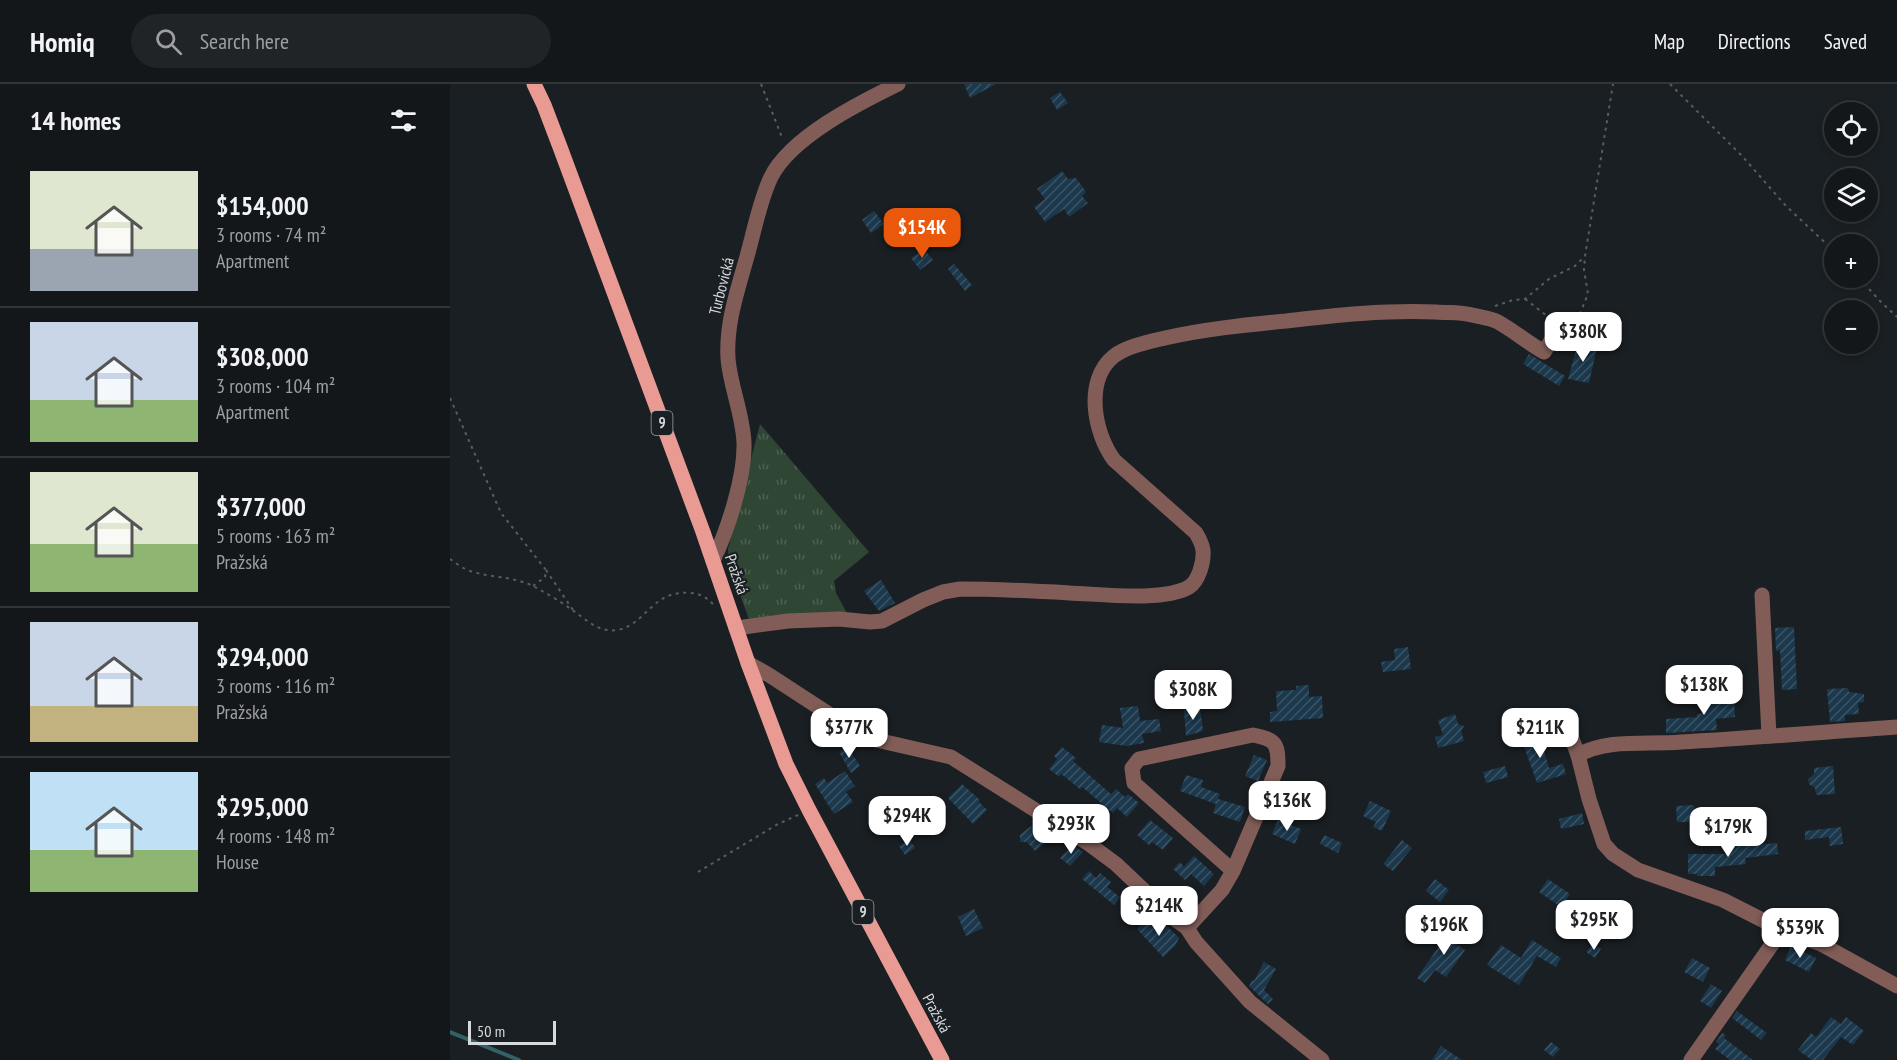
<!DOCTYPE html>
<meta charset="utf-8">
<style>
:root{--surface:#14171a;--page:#212427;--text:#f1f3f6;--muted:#9d9fa2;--line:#333639;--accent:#ea580c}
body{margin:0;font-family:"PT Sans Narrow",sans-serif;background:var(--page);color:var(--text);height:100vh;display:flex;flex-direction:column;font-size:22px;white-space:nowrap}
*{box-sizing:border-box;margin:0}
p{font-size:20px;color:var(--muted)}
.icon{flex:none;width:33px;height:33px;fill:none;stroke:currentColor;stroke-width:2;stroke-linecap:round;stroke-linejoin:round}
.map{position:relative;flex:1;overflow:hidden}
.panel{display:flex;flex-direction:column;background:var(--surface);width:450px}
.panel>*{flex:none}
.buttons{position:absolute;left:1374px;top:18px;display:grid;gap:12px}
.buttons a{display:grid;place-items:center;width:54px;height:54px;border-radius:50%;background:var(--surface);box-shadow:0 3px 9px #0003,0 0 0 2px var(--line);font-size:30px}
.scale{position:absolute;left:18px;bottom:15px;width:88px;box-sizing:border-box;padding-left:6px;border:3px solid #d7dadd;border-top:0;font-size:16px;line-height:21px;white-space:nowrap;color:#d7dadd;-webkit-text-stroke:4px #1a1f23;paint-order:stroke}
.price{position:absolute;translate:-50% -51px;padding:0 14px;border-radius:12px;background:#fff;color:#222;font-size:20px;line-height:39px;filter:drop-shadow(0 2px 3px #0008)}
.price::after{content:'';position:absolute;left:50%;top:36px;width:18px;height:14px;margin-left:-9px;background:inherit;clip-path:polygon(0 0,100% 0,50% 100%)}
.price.active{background:var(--accent);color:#fff}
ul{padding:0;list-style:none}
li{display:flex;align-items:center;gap:18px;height:150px;padding:0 30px}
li+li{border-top:2px solid var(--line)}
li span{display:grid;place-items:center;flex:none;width:168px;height:120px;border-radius:0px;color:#555}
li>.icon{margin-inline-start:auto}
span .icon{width:72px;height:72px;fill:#fffc;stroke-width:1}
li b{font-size:26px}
h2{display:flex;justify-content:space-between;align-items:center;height:72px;padding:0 30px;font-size:26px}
header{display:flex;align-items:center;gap:36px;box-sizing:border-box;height:84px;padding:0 30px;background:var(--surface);border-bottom:2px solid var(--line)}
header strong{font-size:28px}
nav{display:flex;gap:33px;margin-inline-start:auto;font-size:21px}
.search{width:420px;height:54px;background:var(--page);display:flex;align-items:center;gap:15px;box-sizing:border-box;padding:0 21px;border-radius:33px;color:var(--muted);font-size:22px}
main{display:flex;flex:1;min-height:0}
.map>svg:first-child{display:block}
</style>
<header>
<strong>Homiq</strong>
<div class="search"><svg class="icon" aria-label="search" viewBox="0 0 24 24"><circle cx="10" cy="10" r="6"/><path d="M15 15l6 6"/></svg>Search here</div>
<nav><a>Map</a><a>Directions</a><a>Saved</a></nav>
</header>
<main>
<section class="panel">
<h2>14 homes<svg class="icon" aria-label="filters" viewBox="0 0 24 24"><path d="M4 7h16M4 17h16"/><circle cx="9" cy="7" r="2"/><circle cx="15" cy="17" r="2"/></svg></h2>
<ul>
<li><span style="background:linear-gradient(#dfe7d0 65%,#9aa5b1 0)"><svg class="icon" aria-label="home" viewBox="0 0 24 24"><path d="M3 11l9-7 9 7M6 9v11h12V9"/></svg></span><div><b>$154,000</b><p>3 rooms · 74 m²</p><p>Apartment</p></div></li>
<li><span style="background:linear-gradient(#c9d6e8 65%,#8fb573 0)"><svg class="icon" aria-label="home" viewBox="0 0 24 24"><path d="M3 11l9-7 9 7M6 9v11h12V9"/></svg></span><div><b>$308,000</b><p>3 rooms · 104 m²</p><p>Apartment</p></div></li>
<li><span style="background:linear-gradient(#dfe7d0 60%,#8fb573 0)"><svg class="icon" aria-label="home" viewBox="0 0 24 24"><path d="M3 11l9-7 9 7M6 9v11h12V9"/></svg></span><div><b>$377,000</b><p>5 rooms · 163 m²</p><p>Pražská</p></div></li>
<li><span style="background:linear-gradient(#c9d6e8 70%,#c2b280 0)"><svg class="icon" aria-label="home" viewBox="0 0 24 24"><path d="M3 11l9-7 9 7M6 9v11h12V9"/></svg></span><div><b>$294,000</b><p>3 rooms · 116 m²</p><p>Pražská</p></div></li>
<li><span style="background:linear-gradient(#bfe0f5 65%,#8fb573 0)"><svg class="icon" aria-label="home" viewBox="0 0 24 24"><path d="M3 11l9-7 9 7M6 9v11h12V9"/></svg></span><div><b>$295,000</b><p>4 rooms · 148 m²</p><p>House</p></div></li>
</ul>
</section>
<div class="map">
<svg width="1447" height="976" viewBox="0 0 1447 976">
<defs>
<pattern id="grass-tufts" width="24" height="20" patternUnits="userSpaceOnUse" patternTransform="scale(1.5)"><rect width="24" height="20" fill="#304635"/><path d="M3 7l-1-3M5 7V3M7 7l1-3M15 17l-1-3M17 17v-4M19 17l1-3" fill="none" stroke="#4d6052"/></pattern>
<pattern id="building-hatch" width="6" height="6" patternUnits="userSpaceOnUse" patternTransform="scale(1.5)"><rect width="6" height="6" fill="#1b384d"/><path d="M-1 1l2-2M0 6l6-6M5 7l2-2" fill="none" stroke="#3b5466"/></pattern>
</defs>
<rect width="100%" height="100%" fill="#1a1f23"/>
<polygon fill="url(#grass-tufts)" points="310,340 419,468 384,497 386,509 398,531 300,538 279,481 278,465"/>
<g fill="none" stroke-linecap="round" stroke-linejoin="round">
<polyline stroke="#336266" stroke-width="4" points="0,948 69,976"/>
</g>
<g fill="url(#building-hatch)">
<polygon points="514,0 546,0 520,14"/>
<polygon points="610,8 618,19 607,26 600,14"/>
<polygon points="612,87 618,95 626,94 636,108 632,112 638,119 619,133 614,125 595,138 584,123 595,115 587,105"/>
<polygon points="424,127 434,140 421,149 412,136"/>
<polygon points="474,165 483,176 470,186 461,174"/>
<polygon points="504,180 522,201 515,207 498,185"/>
<polygon points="1130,259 1147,263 1139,299 1118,295 1127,263 1129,263"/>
<polygon points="1079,270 1115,292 1109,302 1073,280"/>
<polygon points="431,496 445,519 429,527 414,507"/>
<polygon points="1344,543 1347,605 1332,606 1330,566 1326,567 1325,544"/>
<polygon points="958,563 961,585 933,588 931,578 945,576 944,565"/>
<polygon points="859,601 859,613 872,612 873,634 820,638 820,628 827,627 826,607 846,606 846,602"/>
<polygon points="1398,604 1399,608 1414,610 1414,618 1408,619 1409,630 1395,631 1395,637 1380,638 1377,605"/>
<polygon points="1254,611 1265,611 1265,614 1284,614 1285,633 1266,635 1267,646 1216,649 1216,635 1247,633 1247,630 1255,629"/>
<polygon points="688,622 690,637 709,635 711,647 692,650 694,659 676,662 649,658 652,641 673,644 670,624"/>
<polygon points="750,624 753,647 736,652 734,626"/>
<polygon points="1005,630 1008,640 1014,642 1011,647 1014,657 988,664 985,653 993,651 988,636"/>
<polygon points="1089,649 1095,659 1093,663 1099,684 1113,680 1116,690 1087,699 1071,654"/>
<polygon points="397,662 410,682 401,689 389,668"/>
<polygon points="612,663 626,674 623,677 661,710 666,705 675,713 678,710 689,719 677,733 667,724 663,729 632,703 630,705 611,690 609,693 599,685 607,675 604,672"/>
<polygon points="804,671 817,676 808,697 795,692"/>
<polygon points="1055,682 1058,693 1036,699 1033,688"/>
<polygon points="1383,682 1385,710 1366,711 1365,704 1359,700 1358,695 1364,690 1364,684"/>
<polygon points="395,687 405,702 396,708 403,718 384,730 365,700 374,694 377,699"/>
<polygon points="736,691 753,696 751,703 770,710 768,715 795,723 790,738 763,729 766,720 730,707"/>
<polygon points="512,700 530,716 529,718 537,726 523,740 498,714"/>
<polygon points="920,717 941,727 932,747 923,743 926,738 913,732"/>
<polygon points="1244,721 1245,738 1227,738 1226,722"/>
<polygon points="1132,729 1134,740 1111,745 1109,735"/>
<polygon points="700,736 723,754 713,766 702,758 699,761 687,751"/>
<polygon points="828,736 851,745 845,760 822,750"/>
<polygon points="581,742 595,759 585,767 577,758 570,758 570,751"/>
<polygon points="1391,743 1393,760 1380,762 1379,753 1355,756 1355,747"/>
<polygon points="874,751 892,759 888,769 870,760"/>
<polygon points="460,756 465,764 455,771 449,762"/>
<polygon points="952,756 962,764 943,787 933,780"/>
<polygon points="1303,757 1304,761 1327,759 1328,770 1295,774 1296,780 1265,783 1265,792 1247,792 1247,790 1238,790 1238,770 1279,770 1278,760"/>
<polygon points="622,761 633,768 620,782 610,774"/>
<polygon points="744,772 764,790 754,802 741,790 735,796 723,785 730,778 734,783"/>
<polygon points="639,787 646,794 650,789 661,798 657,803 670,813 664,821 632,795"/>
<polygon points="985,795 999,806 990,818 976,807"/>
<polygon points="1098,795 1120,810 1111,823 1089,808"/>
<polygon points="524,825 533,844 516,852 508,833"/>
<polygon points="697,835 703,842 713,838 729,854 725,862 713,873 687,845"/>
<polygon points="1005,839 1013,845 1003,858 1015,866 996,893 985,886 975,899 967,894"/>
<polygon points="1082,856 1111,874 1106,883 1087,872 1069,901 1037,881 1051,861 1071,874"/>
<polygon points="1143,859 1151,865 1145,874 1136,868"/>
<polygon points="1341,862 1366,874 1359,888 1335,876"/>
<polygon points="1242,874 1260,884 1253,898 1234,888"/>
<polygon points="814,878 826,885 814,906 823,915 818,920 799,902 803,895 804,897"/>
<polygon points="1261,900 1272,907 1261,924 1250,917"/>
<polygon points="1287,927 1317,949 1311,956 1282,934"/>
<polygon points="1381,933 1391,940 1396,933 1414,947 1403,961 1391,953 1373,976 1362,976 1348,966 1361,949 1366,953"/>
<polygon points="1272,949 1276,951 1274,954 1303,976 1280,976 1265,965 1269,960 1266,958"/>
<polygon points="1101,958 1110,965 1103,973 1094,966"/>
<polygon points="991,962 1012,976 982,976"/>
</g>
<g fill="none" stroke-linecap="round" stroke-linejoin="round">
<g stroke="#585d60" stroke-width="2" stroke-dasharray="3 4.5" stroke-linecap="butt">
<polyline points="311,0 333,56"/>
<polyline points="1220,0 1293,73 1336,122 1384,167"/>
<polyline points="1409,194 1430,217 1447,233"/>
<polyline points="1075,215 1101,235"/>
<polyline points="1045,222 1063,216 1075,215 1099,195 1125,182 1135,172 1163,0"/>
<polyline points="1124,244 1138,210 1134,186 1135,172"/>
<polyline points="0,314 51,429 96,486 95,493 83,502"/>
<path d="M0,475C6,479 13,485 20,487C41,494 62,492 83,502C96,509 110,517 122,526C136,535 148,549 167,546C196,541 202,506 239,509C249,509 256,513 263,520"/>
<polyline points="96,486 123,526"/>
<polyline points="248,788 328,740 348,731"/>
</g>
<g stroke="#825d58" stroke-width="15">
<path d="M263,477C278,445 295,393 294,359C293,330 280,302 278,274C276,240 287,208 296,176C304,149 309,118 321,93C341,53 409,19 448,0"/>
<polyline points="1312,511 1319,652"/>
<path d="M286,544L338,537L389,535L420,538L432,537L473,516L493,508L510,505C547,505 584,507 620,509C650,510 714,518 739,503C749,497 754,477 753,466C752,460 749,454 746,449L664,376C644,349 634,296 664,272C678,262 698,258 715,254C755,245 795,241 836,237C886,231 936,226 986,228C998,229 1011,228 1022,231C1030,233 1041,234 1048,238C1064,247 1078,259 1094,268L1110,242"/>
<polyline points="298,579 319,591 402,645 422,655 501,673 639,760 666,780 723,834 737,844 746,858 800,918 872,976"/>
<polyline points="1116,639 1128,671"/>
<path d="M737,844L772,806L783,787L828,682C828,659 826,656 803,651L689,675L682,684L684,699L783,787"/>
<path d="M1332,846L1273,816L1188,786L1163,770L1154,760L1139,715L1128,671C1159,654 1197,661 1231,658C1303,654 1375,648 1447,643"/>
<polyline points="1241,976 1332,846 1371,860 1447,902"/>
</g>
<polyline stroke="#e99b93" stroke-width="15" points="84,0 94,21 110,63 253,448 298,579 336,680 359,726 492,976"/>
</g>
<g text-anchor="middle" stroke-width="4.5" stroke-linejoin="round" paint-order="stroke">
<g fill="#1a1f23" stroke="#9ea2a5" stroke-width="1.5">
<rect x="201.5" y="327" width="21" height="24" rx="4.5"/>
<rect x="402.5" y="816" width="21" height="24" rx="4.5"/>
</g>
<g font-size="15" font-weight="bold" fill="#d7dadd">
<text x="212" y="344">9</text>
<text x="413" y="833">9</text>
</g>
<g font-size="16" fill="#d7dadd" stroke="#1a1f23">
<text transform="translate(271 202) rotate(-76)" y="6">Turbovická</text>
<text transform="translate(287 490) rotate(71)" y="6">Pražská</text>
<text transform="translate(487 929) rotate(62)" y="6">Pražská</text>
</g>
</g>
</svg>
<div class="buttons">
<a><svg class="icon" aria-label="locate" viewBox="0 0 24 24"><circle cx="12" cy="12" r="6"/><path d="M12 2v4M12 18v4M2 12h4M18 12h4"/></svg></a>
<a><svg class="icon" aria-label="layers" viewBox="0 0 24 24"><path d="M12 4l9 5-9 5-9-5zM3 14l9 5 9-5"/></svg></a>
<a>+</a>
<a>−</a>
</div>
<div class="scale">50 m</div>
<b class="price active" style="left:472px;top:175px">$154K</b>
<b class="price" style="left:1133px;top:279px">$380K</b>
<b class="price" style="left:1254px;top:632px">$138K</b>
<b class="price" style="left:743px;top:637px">$308K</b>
<b class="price" style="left:399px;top:675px">$377K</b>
<b class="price" style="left:1090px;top:675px">$211K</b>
<b class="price" style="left:837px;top:748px">$136K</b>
<b class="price" style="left:457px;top:763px">$294K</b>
<b class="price" style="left:621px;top:771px">$293K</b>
<b class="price" style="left:1278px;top:774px">$179K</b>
<b class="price" style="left:709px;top:853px">$214K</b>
<b class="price" style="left:1144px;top:867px">$295K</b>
<b class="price" style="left:994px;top:872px">$196K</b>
<b class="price" style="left:1350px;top:875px">$539K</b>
</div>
</main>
